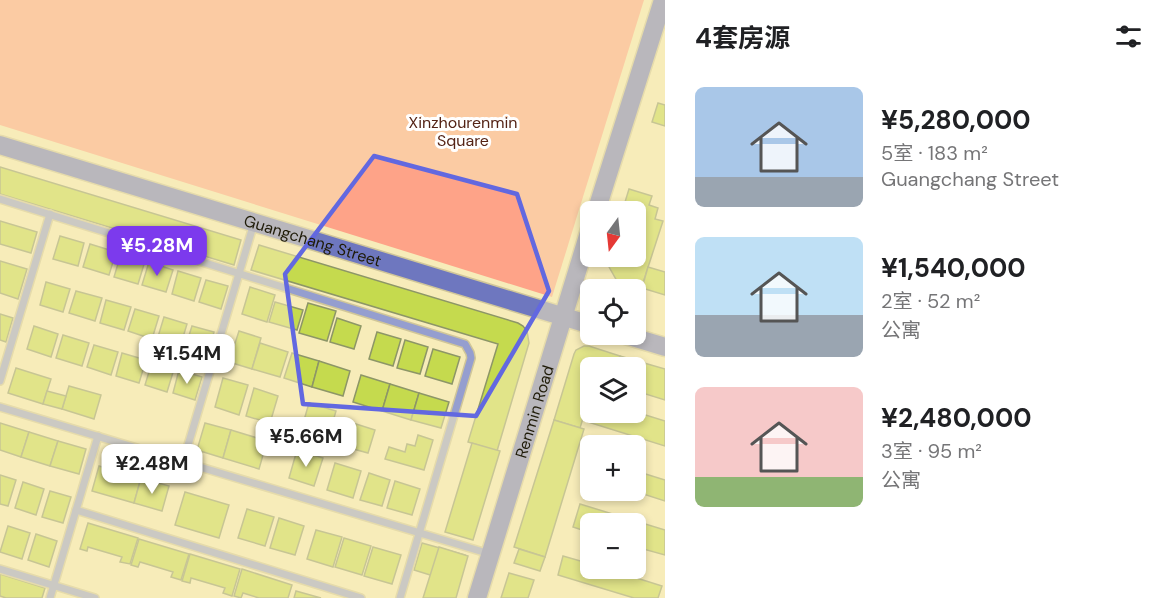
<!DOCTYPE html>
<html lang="zh">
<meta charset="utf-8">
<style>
:root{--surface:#fff;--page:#f2f2f2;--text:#202124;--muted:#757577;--accent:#7c3aed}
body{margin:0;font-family:"DM Sans","Noto Sans SC",sans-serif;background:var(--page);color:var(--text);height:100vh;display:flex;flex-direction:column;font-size:22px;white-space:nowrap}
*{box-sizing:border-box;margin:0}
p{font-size:20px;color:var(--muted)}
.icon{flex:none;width:33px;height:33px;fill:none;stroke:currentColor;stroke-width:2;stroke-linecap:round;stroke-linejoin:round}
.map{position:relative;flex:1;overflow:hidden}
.side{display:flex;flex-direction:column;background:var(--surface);width:510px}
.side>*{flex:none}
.needle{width:39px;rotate:195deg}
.buttons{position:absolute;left:580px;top:201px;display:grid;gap:12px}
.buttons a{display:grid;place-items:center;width:66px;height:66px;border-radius:9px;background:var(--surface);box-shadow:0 3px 9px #0003;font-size:30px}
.price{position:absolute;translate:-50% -51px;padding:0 14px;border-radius:12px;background:#fff;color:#222;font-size:20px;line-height:39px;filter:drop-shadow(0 2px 3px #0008)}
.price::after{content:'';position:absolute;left:50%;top:36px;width:18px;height:14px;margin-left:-9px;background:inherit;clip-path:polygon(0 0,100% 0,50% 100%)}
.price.current{background:var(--accent);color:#fff}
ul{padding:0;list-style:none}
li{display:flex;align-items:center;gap:18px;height:150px;padding:0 30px}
li span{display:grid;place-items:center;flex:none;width:168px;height:120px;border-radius:9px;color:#555}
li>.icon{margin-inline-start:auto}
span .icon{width:72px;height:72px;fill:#fffc;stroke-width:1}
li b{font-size:26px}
h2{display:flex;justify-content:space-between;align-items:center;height:72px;padding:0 30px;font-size:26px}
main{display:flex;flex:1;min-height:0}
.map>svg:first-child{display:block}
</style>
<main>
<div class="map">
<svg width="665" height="598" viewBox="0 0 665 598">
<rect width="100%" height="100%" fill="#f7ecb9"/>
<polygon fill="#fea388" points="0,0 644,0 552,297 0,125"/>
<g fill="#c5da4e" stroke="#8d9667" stroke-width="1.5">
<polygon points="658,103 665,105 665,126 652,122"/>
<polygon points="0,167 241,240 234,265 0,194"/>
<polygon points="629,189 652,196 649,205 658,208 655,219 663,221 640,292 623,287 617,281 608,265 609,256 636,256 636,212 622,212"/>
<polygon points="0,221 37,232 31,253 0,244"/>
<polygon points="60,236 84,243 78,266 53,259"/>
<polygon points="90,244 116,252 109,275 83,267"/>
<polygon points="259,245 518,323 523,326 527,331 529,343 497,451 468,442 498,344 251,270"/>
<polygon points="121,254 145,261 138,284 114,277"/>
<polygon points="0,261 27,269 18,299 0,293"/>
<polygon points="149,262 173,270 166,292 142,285"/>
<polygon points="648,267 665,272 665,295 642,288"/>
<polygon points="178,271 201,278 194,301 172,294"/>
<polygon points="206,280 228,286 221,309 199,302"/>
<polygon points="46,282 70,289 63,312 40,305"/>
<polygon points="250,287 275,295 267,322 242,314"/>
<polygon points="76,291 102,298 95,321 69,313"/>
<polygon points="106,300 131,307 124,330 100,323"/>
<polygon points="275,302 303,310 297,330 269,322"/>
<polygon points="308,303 336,311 327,341 299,333"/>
<polygon points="135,309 159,316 152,339 128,331"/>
<polygon points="0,314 13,318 6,342 0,340"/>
<polygon points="164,317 187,324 180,347 157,340"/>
<polygon points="337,318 361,326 354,349 330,342"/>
<polygon points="34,326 58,334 51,357 27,349"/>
<polygon points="192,326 214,332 207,355 185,348"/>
<polygon points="239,331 261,338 252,369 229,362"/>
<polygon points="377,332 401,339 393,366 369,359"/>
<polygon points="63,335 89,343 82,366 56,358"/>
<polygon points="405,340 428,347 420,374 397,368"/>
<polygon points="260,343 288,352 280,377 252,369"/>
<polygon points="94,345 118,352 111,375 87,367"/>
<polygon points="584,346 589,346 620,356 616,368 591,368 591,392 580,428 554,420 574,354 576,350"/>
<polygon points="433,349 460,357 452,384 425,376"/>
<polygon points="122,353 146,360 139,383 116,376"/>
<polygon points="292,353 319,361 312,387 284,378"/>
<polygon points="620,356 665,369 665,400 636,391 636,368 616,368"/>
<polygon points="319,361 350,371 343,396 312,387"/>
<polygon points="152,362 174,369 167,392 145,385"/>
<polygon points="16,368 51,379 43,404 8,393"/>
<polygon points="179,370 202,377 195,400 173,393"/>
<polygon points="361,375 390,384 382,411 353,402"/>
<polygon points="223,378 248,385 239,415 215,407"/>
<polygon points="390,384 419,393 411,420 382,411"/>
<polygon points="69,386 101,395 94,419 62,409"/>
<polygon points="254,388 278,396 270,423 246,416"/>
<polygon points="47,391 66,396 62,409 43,404"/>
<polygon points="419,393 449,402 441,428 411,420"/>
<polygon points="309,403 336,411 327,442 300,434"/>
<polygon points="591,412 636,412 665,421 665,446 588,422"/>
<polygon points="554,420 584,429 545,557 514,547"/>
<polygon points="0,423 29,432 21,457 0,450"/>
<polygon points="205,423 231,430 223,458 197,450"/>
<polygon points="353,423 375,430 368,453 346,447"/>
<polygon points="231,430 267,441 259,469 223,458"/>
<polygon points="29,432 58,441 50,466 21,457"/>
<polygon points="418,435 433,440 424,470 385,459 389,447 405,452 407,444 415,446"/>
<polygon points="58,441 86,449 79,474 50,466"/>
<polygon points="472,443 500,451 473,540 445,532"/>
<polygon points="297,450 323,458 314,486 289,478"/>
<polygon points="590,458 591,458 591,478 585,476"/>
<polygon points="335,463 361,471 353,498 327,490"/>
<polygon points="99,466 141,478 134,503 92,491"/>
<polygon points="636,471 665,480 665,501 631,490 636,490"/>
<polygon points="369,473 390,480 382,506 360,500"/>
<polygon points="0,475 16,480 8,506 0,504"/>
<polygon points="141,478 169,486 162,511 134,503"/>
<polygon points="395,481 420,489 412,515 387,508"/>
<polygon points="23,482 44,489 36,515 15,508"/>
<polygon points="50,491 71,497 63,523 42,517"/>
<polygon points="185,492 229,505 219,538 175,525"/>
<polygon points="580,504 665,530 665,555 636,547 636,524 591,524 591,533 573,527"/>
<polygon points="247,509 274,517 265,546 238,538"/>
<polygon points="279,518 304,526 295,555 270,548"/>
<polygon points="88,523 138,538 130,564 120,562 122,557 88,547 87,551 80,549"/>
<polygon points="8,526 30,533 22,559 0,552"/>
<polygon points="316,530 342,537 333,567 307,559"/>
<polygon points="36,534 57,541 49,567 28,560"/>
<polygon points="344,538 371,546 362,575 335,567"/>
<polygon points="139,539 189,554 181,580 171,577 173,572 140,562 138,567 131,565"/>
<polygon points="422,543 465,555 456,583 414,570"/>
<polygon points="373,547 401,555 392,584 364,576"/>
<polygon points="439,547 468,556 456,598 423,598"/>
<polygon points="519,549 545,557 540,571 514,563"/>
<polygon points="190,554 240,569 232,596 223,593 225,588 191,578 190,583 182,581"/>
<polygon points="563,556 591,564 591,568 605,568 662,586 658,598 634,598 558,575"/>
<polygon points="242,569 292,585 288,598 259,598 243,593 241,598 234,596"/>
<polygon points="509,573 534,580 528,598 501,598"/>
<polygon points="0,574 45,588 42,598 6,598 0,596"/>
<polygon points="296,591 321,598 294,598"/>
</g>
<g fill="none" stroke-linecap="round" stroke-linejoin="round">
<g stroke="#d0c699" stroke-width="10">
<g id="lane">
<polyline points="0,199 465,344 470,353 471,358 400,598"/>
<polyline points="0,381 50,214"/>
<polyline points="0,407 490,554"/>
<polyline points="183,462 254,223"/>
<polyline points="76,510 361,598"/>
<polyline points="0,569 95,598"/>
<polyline points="50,598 98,436"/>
</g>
</g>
<g stroke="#d0c699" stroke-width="21">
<g id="secondary">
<path id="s1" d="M0,145L591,325"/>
<polyline points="596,212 663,0"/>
<polyline points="622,334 665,347"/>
<path id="s2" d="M477,598L591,226"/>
</g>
</g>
<use href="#lane" stroke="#959ecf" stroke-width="7"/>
<use href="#secondary" stroke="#6e77bf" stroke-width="18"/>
</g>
<path d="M0 0H665V598H0ZM374,156L517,194L549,291L476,416L303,404L285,274Z" fill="#f7ecb9" fill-opacity=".55" fill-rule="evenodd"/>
<path fill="none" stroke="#6268e0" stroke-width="4.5" stroke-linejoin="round" d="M374,156L517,194L549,291L476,416L303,404L285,274Z"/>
<g text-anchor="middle" stroke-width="6" stroke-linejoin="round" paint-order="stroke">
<g font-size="16" fill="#542315" stroke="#fff">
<text x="463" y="128">Xinzhourenmin<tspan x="463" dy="18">Square</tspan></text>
</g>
<g font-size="16" fill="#1f1b08" stroke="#fff">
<text dy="6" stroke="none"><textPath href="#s1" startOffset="327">Guangchang Street</textPath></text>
<text dy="6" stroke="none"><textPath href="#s2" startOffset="195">Renmin Road</textPath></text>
</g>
</g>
</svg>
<div class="buttons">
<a><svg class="needle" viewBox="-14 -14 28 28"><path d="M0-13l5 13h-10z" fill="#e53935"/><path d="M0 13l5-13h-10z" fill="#757577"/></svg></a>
<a><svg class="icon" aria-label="locate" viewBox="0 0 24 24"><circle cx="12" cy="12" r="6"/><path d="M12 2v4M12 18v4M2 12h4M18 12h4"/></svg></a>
<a><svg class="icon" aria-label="layers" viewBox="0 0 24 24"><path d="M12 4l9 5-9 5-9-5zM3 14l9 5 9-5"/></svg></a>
<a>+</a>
<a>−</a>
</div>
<b class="price current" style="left:157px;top:277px">¥5.28M</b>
<b class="price" style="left:187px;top:385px">¥1.54M</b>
<b class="price" style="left:306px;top:468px">¥5.66M</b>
<b class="price" style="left:152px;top:495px">¥2.48M</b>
</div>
<section class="side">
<h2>4套房源<svg class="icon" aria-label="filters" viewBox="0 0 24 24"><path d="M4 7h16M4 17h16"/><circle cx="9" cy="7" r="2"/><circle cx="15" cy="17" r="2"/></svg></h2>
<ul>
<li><span style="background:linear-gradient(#a9c7e8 75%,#9aa5b1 0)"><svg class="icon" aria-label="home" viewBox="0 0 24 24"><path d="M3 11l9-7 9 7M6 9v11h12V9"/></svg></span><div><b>¥5,280,000</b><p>5室 · 183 m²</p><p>Guangchang Street</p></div></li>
<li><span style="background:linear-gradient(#bfe0f5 65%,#9aa5b1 0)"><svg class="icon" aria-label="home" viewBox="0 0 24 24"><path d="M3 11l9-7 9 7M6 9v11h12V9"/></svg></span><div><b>¥1,540,000</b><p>2室 · 52 m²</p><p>公寓</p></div></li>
<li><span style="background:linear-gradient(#f6c9c9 75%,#8fb573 0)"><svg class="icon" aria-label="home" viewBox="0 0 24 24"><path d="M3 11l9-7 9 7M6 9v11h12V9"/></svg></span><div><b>¥2,480,000</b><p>3室 · 95 m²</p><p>公寓</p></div></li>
</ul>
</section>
</main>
